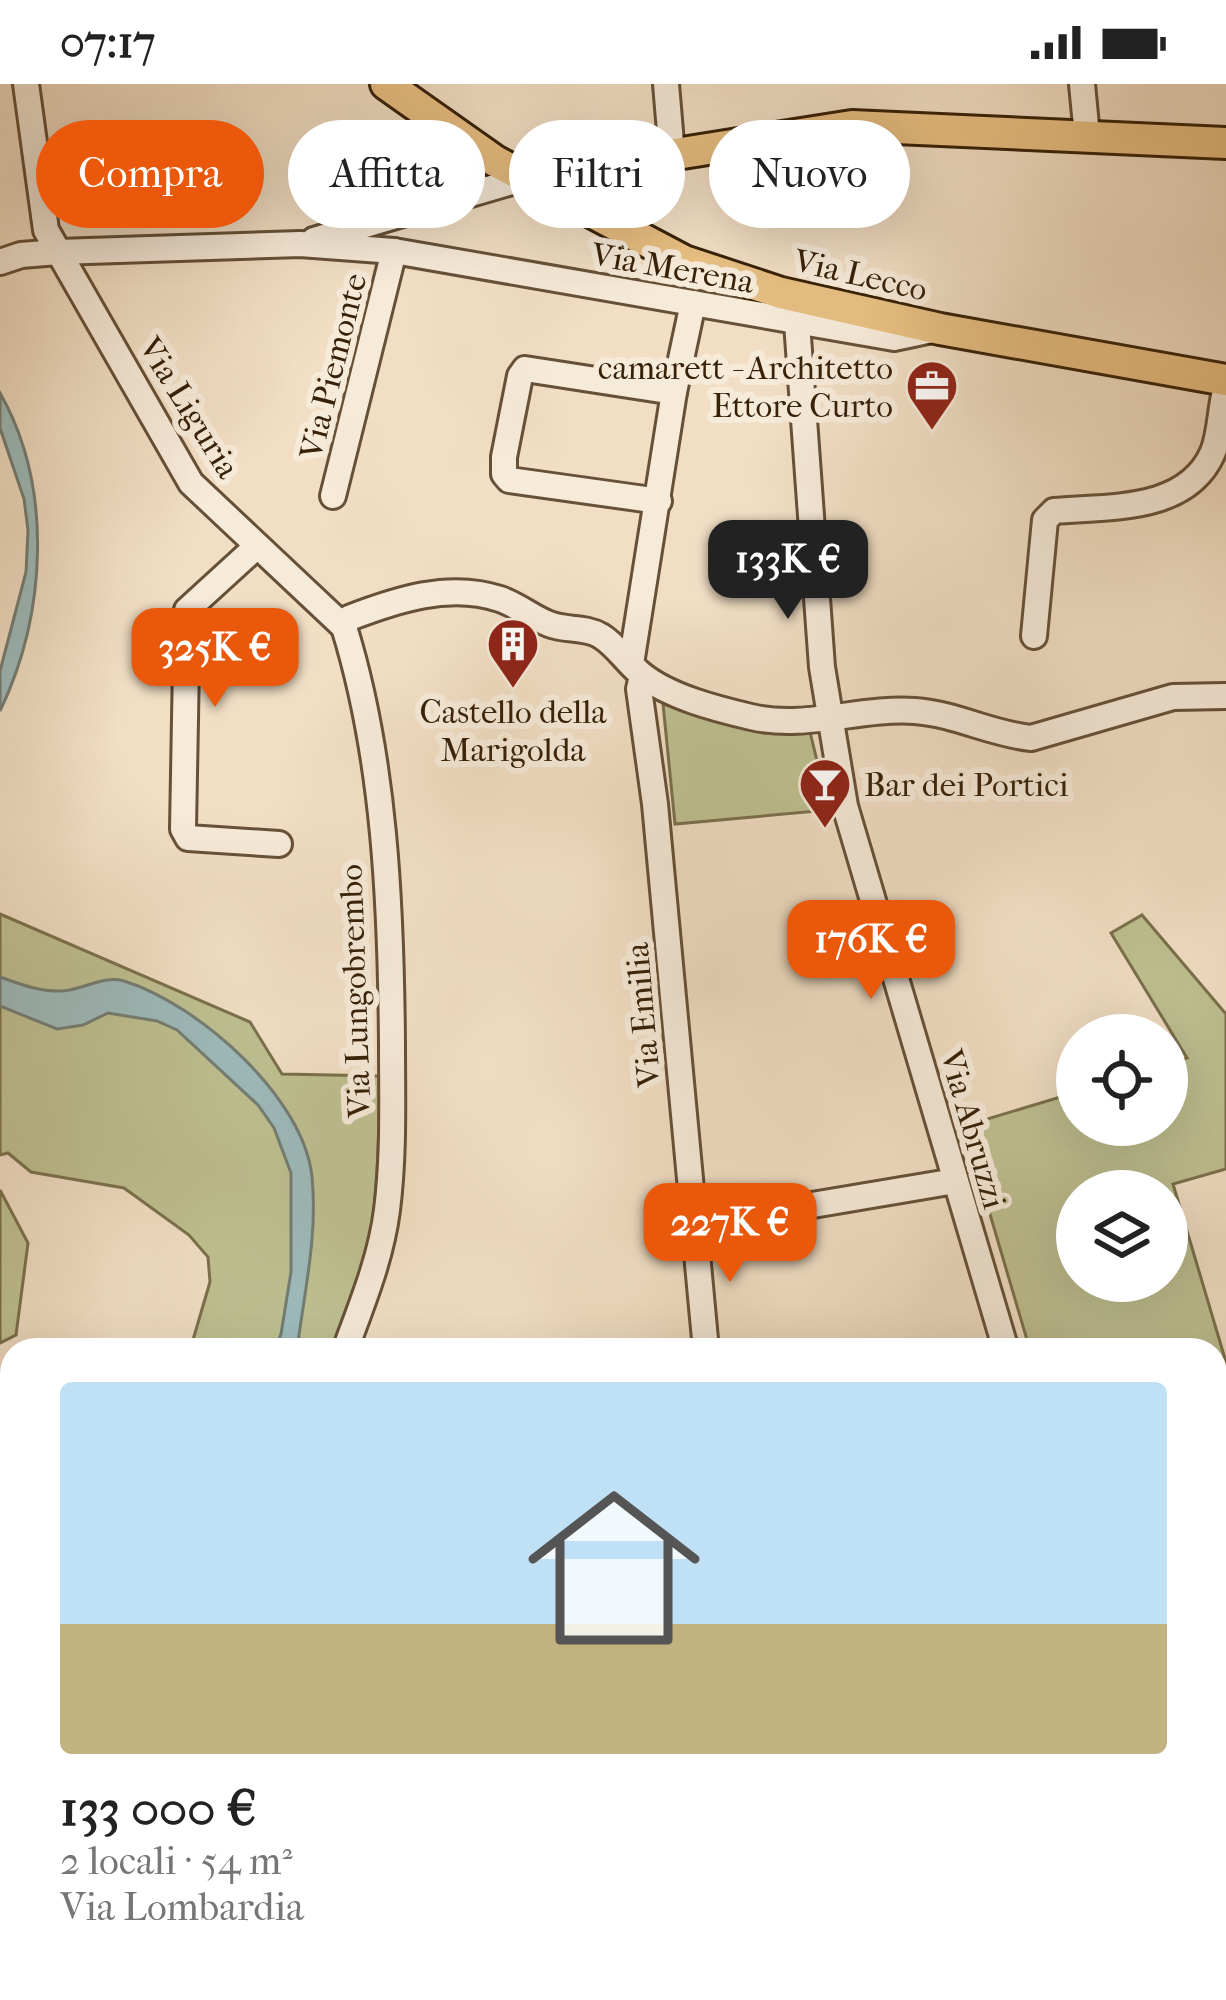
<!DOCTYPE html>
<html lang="it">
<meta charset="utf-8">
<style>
:root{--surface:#fff;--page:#f6f6f6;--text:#222;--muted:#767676;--line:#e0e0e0;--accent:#ea580c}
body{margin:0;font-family:"IM FELL French Canon",serif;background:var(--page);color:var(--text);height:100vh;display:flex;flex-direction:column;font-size:45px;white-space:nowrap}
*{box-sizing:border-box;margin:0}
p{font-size:39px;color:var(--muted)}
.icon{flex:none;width:66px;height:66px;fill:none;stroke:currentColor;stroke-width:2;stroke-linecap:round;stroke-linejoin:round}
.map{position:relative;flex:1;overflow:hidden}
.side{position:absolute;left:0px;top:1254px;width:1227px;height:663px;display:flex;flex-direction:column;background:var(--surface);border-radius:36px 36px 0 0;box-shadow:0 12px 48px #0002}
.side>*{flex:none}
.top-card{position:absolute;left:36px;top:36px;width:1155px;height:108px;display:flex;gap:24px}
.tools{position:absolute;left:1056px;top:930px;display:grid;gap:24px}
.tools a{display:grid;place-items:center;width:132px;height:132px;border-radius:50%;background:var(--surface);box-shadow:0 12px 48px #0002;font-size:60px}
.price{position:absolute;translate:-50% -102px;padding:0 27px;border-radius:24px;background:var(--accent);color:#fff;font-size:39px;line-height:78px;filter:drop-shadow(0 3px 6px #0008)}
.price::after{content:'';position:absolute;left:50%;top:72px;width:36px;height:27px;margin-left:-18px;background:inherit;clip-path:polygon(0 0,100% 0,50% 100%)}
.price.on{background:#222;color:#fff}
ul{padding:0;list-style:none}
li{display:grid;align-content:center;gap:24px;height:636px;padding:0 60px}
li+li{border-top:3px solid var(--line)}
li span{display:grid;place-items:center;height:372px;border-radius:12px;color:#555}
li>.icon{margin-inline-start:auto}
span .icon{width:216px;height:216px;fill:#fffc;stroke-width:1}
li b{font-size:51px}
.chip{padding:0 42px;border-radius:54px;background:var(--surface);box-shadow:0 12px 48px #0002;font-size:42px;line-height:108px}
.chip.on{background:var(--accent);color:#fff}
.status{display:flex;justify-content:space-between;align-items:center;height:84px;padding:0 60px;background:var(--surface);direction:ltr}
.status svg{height:33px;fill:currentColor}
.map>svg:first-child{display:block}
</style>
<div class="status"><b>07:17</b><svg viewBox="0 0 49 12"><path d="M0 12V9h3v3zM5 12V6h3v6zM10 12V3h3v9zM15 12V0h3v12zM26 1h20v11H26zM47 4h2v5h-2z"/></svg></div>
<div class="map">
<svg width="1226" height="1916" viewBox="0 0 1226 1916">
<rect width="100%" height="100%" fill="#f1dec4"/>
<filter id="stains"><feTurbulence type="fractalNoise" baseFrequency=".00167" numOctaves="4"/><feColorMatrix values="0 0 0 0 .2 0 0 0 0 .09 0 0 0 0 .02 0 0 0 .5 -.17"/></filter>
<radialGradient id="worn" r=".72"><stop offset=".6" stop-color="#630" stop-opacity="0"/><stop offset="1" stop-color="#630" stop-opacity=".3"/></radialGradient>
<g fill="#bec091" stroke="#7a704c" stroke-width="3" fill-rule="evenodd">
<polygon points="663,620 764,649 810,648 829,726 675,740"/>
<path d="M0,830L250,938L282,990L379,992C380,1074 375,1190 341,1266H190L210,1198L208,1173L189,1151L124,1104L31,1088L8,1069L0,1071Z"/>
<path d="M1142,831L1226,930V1085L1173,1100L1226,1278V1403H1216L1215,1391V1266H1030L964,1042L1077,1008V1041H1167V981L1187,974L1111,849ZM1077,1107H1167V1197H1077Z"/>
<polygon points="0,1106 28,1159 16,1251 0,1259"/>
<polygon points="0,1565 12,1569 12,1720 0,1737"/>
</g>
<g fill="#9dbbbc" stroke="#747d74" stroke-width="3">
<path d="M0,309C54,404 46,531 0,627V587L26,488L28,446L24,415L0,344Z"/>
<path d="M0,893C20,900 40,908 62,907C83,906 103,891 124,897C198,920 304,1013 312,1093C318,1151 304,1209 297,1266H275L281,1250L291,1188V1089L274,1044L258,1021L177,946L157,937L108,929L83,941L57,945L0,922Z"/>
</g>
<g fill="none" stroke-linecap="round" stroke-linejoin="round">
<g stroke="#665037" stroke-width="30">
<g id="minor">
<polyline points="26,0 46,146 191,399 344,543"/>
<polyline points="666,0 672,71"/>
<polyline points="1082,0 1087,52"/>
<polyline points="314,156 525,94"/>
<polyline points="0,178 21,171 58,168 300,160 394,167 894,254 932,246"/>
<polyline points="797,239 822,583 845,722 1006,1266"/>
<polyline points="333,412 394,167"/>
<polyline points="659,417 509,396 504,390 504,373 520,292 525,285 674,308"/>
<polyline points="256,463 187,526 183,745 188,754 279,760"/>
<path d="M344,543L349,534C396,516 449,498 500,515C518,521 531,533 549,540C566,547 584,542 601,552C617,562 626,578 641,590C669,613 717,625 751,633C805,646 861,623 915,627C956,630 991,650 1031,654L1173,613L1226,612"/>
<path d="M344,543C385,675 391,823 392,961C392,1016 394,1071 387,1126C381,1174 362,1220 345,1266"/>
<path d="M1034,552L1045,436L1054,427C1108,422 1187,429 1213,368C1221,348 1220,324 1226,303"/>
<polyline points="631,580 674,308 693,219"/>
<polyline points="642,592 639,605 655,720 706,1266"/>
<polyline points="694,1141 955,1097"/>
<polyline points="193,1905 194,1916"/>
<polyline points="480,1905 485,1916"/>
<polyline points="664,1905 671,1916"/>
<polyline points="1153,1905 1155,1916"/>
<polyline points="532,1916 546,1905"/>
<polyline points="788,1916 843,1905"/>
</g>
</g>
<g stroke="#372108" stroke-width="36">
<g id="major">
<polyline points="386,0 495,77 684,177 781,209 940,245 1226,296"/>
<polyline points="525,94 852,42 1226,59"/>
</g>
</g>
<use href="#minor" stroke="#f6ead9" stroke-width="24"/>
<use href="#major" stroke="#e8bf82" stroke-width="30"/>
</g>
<defs>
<g id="office-pin" transform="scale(2.7)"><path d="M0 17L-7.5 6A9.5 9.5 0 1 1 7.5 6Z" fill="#8f2418" stroke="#f6ead9"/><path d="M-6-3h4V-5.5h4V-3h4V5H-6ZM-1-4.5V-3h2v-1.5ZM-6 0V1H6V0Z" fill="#fff"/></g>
<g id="building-pin" transform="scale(2.7)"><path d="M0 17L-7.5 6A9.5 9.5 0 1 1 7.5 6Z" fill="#8f2418" stroke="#f6ead9"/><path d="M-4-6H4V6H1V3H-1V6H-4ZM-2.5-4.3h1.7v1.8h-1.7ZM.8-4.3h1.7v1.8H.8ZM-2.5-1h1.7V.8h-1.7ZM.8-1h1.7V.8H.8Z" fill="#fff"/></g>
<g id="bar-pin" transform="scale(2.7)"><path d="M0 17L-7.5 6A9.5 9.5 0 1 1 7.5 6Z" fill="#8f2418" stroke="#f6ead9"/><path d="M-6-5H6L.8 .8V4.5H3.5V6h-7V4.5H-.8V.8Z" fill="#fff"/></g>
</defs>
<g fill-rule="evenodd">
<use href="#office-pin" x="932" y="302"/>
<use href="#building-pin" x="513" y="560"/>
<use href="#bar-pin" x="825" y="700"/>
</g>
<g text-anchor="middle" stroke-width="12" stroke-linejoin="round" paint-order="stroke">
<g font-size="33" fill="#372108" stroke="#f6ead9">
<text transform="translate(673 183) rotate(10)" y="12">Via Merena</text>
<text transform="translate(861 190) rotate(13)" y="12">Via Lecco</text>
<text transform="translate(332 282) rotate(-76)" y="12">Via Piemonte</text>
<text transform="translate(190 323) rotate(58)" y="12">Via Liguria</text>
<text transform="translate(354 907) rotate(-92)" y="12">Via Lungobrembo</text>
<text transform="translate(642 931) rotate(-95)" y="12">Via Emilia</text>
<text transform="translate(974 1045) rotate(74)" y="12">Via Abruzzi</text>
</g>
<g font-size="33" fill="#372108" stroke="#f6ead9" text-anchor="end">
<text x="893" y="295">camarett - Architetto<tspan x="893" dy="38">Ettore Curto</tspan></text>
<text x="513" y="639" text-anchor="middle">Castello della<tspan x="513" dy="38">Marigolda</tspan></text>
<text x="864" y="712" text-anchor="start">Bar dei Portici</text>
</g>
</g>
<rect width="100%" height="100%" filter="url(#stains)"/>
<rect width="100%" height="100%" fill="url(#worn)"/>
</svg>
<div class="tools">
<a><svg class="icon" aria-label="locate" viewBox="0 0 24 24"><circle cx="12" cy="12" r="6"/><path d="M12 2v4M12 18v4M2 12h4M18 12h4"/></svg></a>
<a><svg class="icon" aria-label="layers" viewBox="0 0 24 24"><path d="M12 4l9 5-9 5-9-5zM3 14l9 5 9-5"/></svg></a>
</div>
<b class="price on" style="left:788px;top:538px">133K €</b>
<b class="price" style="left:215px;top:626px">325K €</b>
<b class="price" style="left:871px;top:918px">176K €</b>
<b class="price" style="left:730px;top:1201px">227K €</b>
<div class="top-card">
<a class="chip on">Compra</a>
<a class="chip">Affitta</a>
<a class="chip">Filtri</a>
<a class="chip">Nuovo</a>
</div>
<section class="side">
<ul>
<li><span style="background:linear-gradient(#bfe0f5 65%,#c2b280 0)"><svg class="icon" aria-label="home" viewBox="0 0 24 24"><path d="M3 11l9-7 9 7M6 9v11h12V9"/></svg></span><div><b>133 000 €</b><p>2 locali · 54 m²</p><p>Via Lombardia</p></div></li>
</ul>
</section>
</div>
